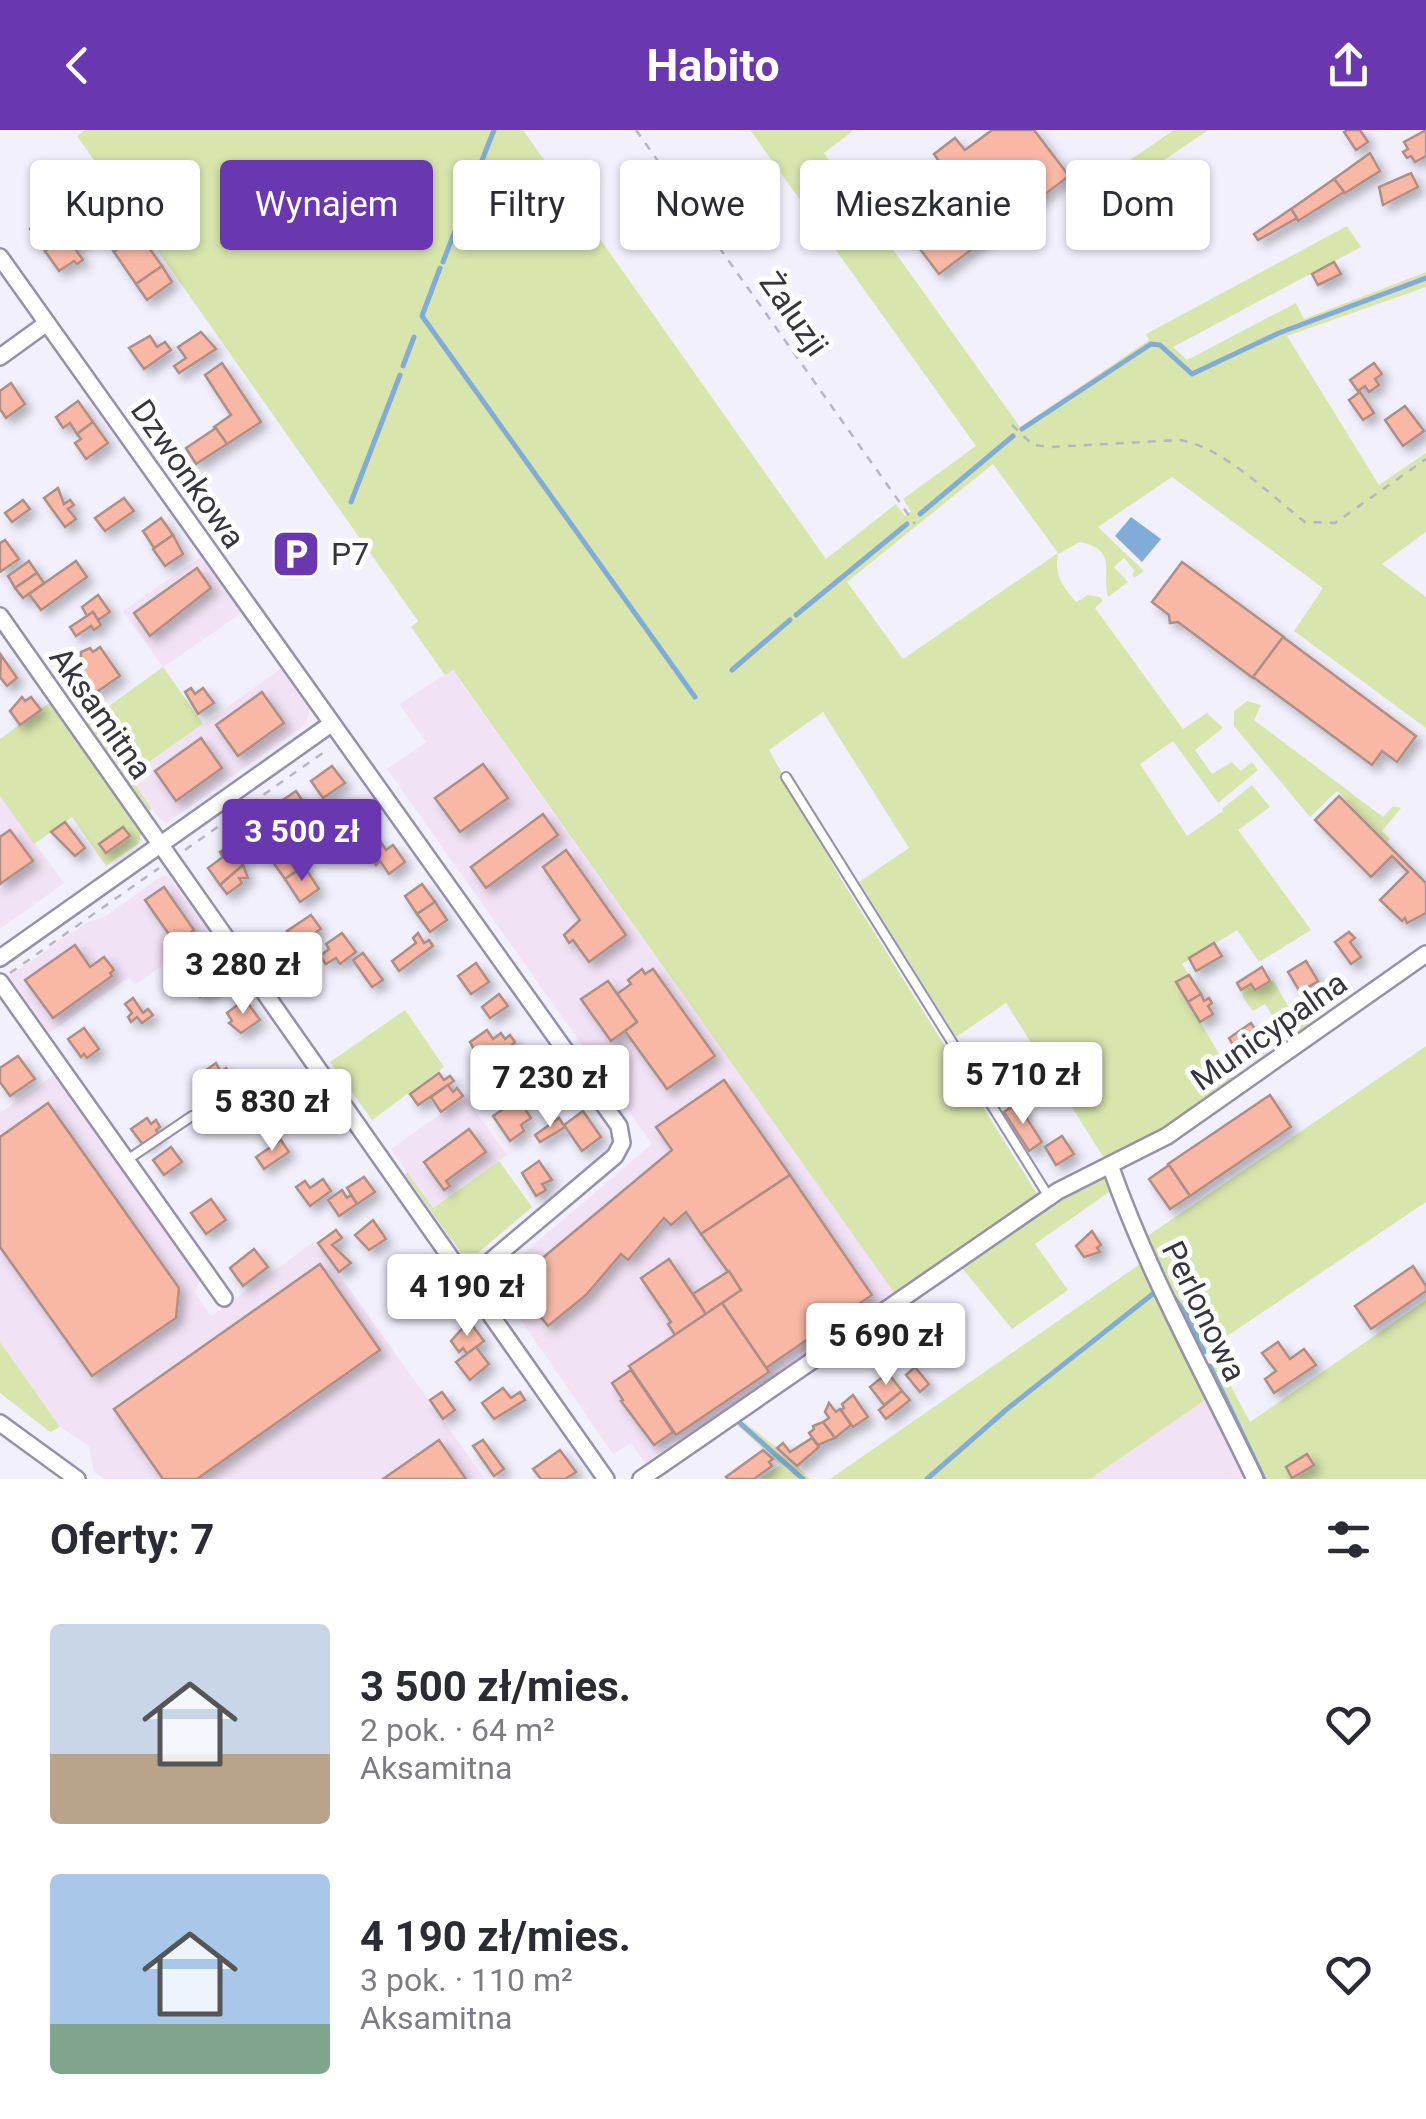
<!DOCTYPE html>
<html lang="pl">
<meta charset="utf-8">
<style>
:root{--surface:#fff;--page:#f2f2f3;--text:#2b2b33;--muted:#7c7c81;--accent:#6938b0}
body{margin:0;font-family:Roboto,sans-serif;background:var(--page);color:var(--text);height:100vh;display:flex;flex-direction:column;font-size:38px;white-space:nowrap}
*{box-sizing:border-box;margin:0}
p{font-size:32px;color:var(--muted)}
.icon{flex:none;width:55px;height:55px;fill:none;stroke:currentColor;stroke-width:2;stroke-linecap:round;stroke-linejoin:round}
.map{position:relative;height:1349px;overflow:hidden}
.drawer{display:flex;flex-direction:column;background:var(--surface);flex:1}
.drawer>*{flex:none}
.guide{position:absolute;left:30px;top:30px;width:1368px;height:90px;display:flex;gap:20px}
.price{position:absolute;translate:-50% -85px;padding:0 22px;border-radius:10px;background:#fff;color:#222;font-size:32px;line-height:65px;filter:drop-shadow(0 2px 5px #0008)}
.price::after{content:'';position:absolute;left:50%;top:60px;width:30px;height:22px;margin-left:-15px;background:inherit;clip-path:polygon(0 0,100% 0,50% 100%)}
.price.on{background:var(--accent);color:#fff}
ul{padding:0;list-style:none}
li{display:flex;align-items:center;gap:30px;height:250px;padding:0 50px}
li span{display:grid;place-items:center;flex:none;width:280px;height:200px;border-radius:10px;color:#555}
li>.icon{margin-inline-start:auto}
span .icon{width:120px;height:120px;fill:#fffc;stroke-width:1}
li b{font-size:42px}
h2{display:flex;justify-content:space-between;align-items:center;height:120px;padding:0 50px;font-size:42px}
.tag{padding:0 35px;border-radius:10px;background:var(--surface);box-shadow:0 2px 8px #0004;font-size:35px;line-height:90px}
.tag.on{background:var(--accent);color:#fff}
header{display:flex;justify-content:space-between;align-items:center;height:130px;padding:0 50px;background:var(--accent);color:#fff;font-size:45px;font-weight:700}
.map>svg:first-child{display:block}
</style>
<header><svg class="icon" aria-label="back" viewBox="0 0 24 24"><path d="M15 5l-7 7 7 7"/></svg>Habito<svg class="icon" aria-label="share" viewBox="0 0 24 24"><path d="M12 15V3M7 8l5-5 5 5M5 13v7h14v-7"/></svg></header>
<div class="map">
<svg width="1426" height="1349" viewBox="0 0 1426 1349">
<defs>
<filter id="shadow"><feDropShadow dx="6" dy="6" stdDeviation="5" flood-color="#0004"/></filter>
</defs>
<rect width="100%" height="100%" fill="#f2f0fd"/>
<g fill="#f1e2f5">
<polygon points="202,426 243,482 163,537 123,481"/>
<polygon points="282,538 310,579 306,594 167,693 161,690 129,647"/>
<polygon points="452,540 895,1164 645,1333 631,1313 613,1324 498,1157 497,1146 652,1014 387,639 426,612 399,574"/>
<polygon points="0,666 64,753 0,799"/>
<polygon points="162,746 168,746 209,801 135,855 129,847 49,903 9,846 88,792 104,787"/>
<polygon points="55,944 201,1149 194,1162 211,1186 315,1111 485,1349 104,1349 94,1342 89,1316 60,1297 0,1212 0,983"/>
<polygon points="465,967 507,1025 432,1078 391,1019"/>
<polygon points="1211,1266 1251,1349 1090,1349"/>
</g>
<g fill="#d8e5ad" fill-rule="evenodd">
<path d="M85,0H523L826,429L896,374L905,386L911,381L903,369L976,316L750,0H854L824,23L1020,297L1149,210L1146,204L1347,96L1361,117L1173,217L1187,230L1296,173L1304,189L1426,142V157L1287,206L1379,355L1426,323V402L1382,434L1426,467V598L1294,501L1323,458L1172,347L1098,397L1144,441L1134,448L1132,444L1135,441L1124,428L1114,437L1128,452L1108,467C1101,443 1119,420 1080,412L1058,424C1054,446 1062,455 1076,472L1088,465L1100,467L1103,471L1095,478L1183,599L1207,583L1223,598L1195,620L1212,644L1232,632L1241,641L1252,632L1258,640L1218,673L1173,611L1140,634L1187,706L1223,681L1222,679L1252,655L1270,677L1238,700L1311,800L1259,832L1237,800L1182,834L1189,845L1177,853L1234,949L1151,1006L1107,1029L1102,1025L1006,873L956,907L859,752L909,718L823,582L769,620L842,751L1039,1067L895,1164L453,540L445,545L411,497L418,491L77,6ZM993,334L1058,423L903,529L847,452Z"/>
<polygon points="1174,0 1208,0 1093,79 1085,61"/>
<polygon points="163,537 203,594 129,646 152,679 149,681 87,592"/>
<polygon points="1247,571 1261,575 1254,590 1383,687 1393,676 1401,678 1382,701 1390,709 1387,712 1337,661 1310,687 1234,596 1234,581"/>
<polygon points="49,573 141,704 139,713 106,736 72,687 34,714 0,666 0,609"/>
<polygon points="1273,850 1299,895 1308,890 1309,897 1300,903 1297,900 1282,910 1275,900 1279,897 1265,874 1253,881 1244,869 1241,860 1251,854 1256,860"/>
<polygon points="405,880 444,937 372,990 330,932"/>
<polygon points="1426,916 1426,1072 1199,1225 1143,1109"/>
<polygon points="499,1031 532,1077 478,1123 461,1123 405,1045 407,1042 433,1078"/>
<polygon points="1103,1045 1109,1062 1035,1114 1068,1160 1012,1199 962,1138 1094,1047"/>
<polygon points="1143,1132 1211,1266 1090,1349 830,1349"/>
<polygon points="1426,1170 1426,1349 1259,1349 1206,1239 1218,1232 1250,1292"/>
<polygon points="0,1212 60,1297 50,1302 0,1263"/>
<polygon points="743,1291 786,1325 810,1349 760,1349 780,1335 737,1295"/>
</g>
<polygon fill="#81acd8" points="1131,387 1161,409 1142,432 1115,406"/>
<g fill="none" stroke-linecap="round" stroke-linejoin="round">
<g stroke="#81acd8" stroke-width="5">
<polyline points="479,38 494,0"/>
<polyline points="443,132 470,62"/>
<polyline points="440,138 422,186 695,567"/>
<polyline points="403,236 414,207"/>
<polyline points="1022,299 1151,214 1160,215 1192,244 1279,203 1426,148"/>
<polyline points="351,372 400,245"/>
<polyline points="920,384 1013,306"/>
<polyline points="796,485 907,394"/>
<polyline points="732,540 790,490"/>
<polyline points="1172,1165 1188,1187 1204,1222"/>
<polyline points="1210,1236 1264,1349"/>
<polyline points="741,1294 803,1349"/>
<polyline points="927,1349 1007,1279 1154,1163"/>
</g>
</g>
<g fill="#f8b8a5" stroke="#ae8e85" stroke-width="2.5" filter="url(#shadow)">
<polygon points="992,0 1034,0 1069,46 939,144 879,65 891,56 901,68 943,37 934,24 955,8 965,20"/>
<polygon points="1348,0 1360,0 1368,12 1356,20 1344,2"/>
<polygon points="1426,0 1426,26 1415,32 1411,26 1407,28 1403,22 1408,19 1404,12"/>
<polygon points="1370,23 1380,41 1345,63 1334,49"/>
<polygon points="1411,43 1418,57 1383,75 1379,57"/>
<polygon points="1334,49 1344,62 1298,91 1291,79"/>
<polygon points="104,54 116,71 78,98 66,80"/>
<polygon points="116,71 139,104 114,122 91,88"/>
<polygon points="1291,79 1297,88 1258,110 1254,104"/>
<polygon points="51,84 55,90 61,86 67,95 61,98 66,106 45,121 30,99"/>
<polygon points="91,88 98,99 73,116 66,106"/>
<polygon points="139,104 162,136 136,154 114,122"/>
<polygon points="66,106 83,130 77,134 74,131 59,141 45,121"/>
<polygon points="1334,132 1341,144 1318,155 1312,144"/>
<polygon points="162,136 172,152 147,170 136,154"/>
<polygon points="201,202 216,219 179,243 174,236 186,228 178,217"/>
<polygon points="150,206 157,217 165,212 171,220 144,239 129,218"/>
<polygon points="222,233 261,292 227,314 214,297 231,285 205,245"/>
<polygon points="1374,233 1382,244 1375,249 1379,255 1369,262 1365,256 1358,261 1350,250"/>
<polygon points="11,253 25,274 6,288 0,279 0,261"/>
<polygon points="1360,262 1374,283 1363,290 1349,270"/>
<polygon points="78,271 93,292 77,304 70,293 63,298 56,287"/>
<polygon points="1405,276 1424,301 1403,316 1385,290"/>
<polygon points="93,292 108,313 86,329 75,313 81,309 77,304"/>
<polygon points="216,298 227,314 196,334 186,318"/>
<polygon points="58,358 64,374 70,370 74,375 68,379 76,389 65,397 44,368"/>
<polygon points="124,368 134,381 105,401 95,388"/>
<polygon points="23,370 30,379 12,392 5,383"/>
<polygon points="161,388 173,405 154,418 143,401"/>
<polygon points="173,405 183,424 165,436 153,419"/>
<polygon points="5,410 19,429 0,442 0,413"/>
<polygon points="29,431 37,443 15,458 8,446"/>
<polygon points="76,431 87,447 41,480 29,464"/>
<polygon points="1182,432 1284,507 1253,548 1178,492 1170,493 1169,485 1152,472"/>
<polygon points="197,438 211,458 150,506 134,483"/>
<polygon points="37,443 44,453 23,468 15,458"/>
<polygon points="98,465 110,482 98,490 93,482 87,486 82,477"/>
<polygon points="93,482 101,495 94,500 91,496 76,506 70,497"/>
<polygon points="1283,507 1416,606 1397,632 1382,621 1372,635 1253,547"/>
<polygon points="100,517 120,546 95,563 88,554 80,552 82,544 75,535 81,530 81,522 90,518 93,522"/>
<polygon points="1,525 17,548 7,556 0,547"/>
<polygon points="191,558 195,564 203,558 214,573 198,584 185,562"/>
<polygon points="262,562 284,593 238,626 216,595"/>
<polygon points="22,567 25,571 31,567 41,580 20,595 10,581"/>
<polygon points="201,608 222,638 176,671 155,641"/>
<polygon points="483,634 508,668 460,702 435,668"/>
<polygon points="332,636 345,653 323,668 311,651"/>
<polygon points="296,661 308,679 287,694 274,676"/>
<polygon points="1339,666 1426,753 1426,783 1407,793 1405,788 1402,791 1380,770 1408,742 1392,726 1371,747 1315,690"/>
<polygon points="543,684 558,705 486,758 471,737"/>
<polygon points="65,692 85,718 75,726 51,702"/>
<polygon points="123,697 130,706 106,723 99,714"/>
<polygon points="10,700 33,731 0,754 0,707"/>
<polygon points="284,707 304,736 285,749 265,721"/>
<polygon points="378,708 386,720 393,715 405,732 389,744 380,731 376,735 363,718"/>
<polygon points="231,715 243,735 220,755 208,738 223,727 220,722"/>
<polygon points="566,720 626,805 589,832 573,810 569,813 564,805 580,790 543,737"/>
<polygon points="243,735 248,748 239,748 242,753 227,764 220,755"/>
<polygon points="304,736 319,759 300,772 285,749"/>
<polygon points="422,754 435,772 417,784 405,766"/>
<polygon points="164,757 194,800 175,813 145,770"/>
<polygon points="435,772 447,790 430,802 417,784"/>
<polygon points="311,785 321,799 307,808 310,812 278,834 269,821 291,806 287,801"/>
<polygon points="1349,802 1355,808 1350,812 1361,827 1351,834 1335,812"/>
<polygon points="342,803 356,822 340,834 336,828 326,834 320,826 329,819 326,814"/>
<polygon points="418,803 424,813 429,810 433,816 399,841 392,831 416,813 413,808"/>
<polygon points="1214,813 1222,826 1196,841 1189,828"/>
<polygon points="75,815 90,837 104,827 114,840 110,843 112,846 53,888 25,850"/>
<polygon points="363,823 383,850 372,857 353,830"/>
<polygon points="214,827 221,836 187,857 181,849"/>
<polygon points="1306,831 1318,851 1300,862 1288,842"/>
<polygon points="476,833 489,852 471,864 458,846"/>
<polygon points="221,836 227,846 214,856 216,859 200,867 193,856"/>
<polygon points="1262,837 1270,851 1255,860 1251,854 1241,860 1237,853"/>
<polygon points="642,839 645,844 653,839 715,926 667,959 625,901 637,892 617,864 631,854 628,850"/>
<polygon points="1189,845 1201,864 1188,872 1176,852"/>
<polygon points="608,851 637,892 611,911 581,869"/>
<polygon points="499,864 508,876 490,888 482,877"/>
<polygon points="1201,864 1204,871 1209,868 1212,873 1208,876 1213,884 1200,892 1188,872"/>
<polygon points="133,868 143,883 148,879 153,885 142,893 137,887 131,892 128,887 132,883 125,874"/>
<polygon points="245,869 260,890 241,903 229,893 232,891 227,883"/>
<polygon points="1251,893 1262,910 1239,925 1229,908"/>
<polygon points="84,898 99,919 87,928 84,924 81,927 68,909"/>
<polygon points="487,900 493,909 501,903 505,909 510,905 515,912 494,933 489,927 481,933 470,912"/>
<polygon points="18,926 35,949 10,966 0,952 0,938"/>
<polygon points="216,933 221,942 226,938 237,953 216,969 199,945"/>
<polygon points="439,943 444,950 450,946 454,951 418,975 410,964"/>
<polygon points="287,949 293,957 258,982 252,974 271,960 269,957 275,953 277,956"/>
<polygon points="724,950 790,1045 701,1104 686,1082 671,1095 664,1088 628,1130 621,1124 586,1165 548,1196 539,1185 542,1183 515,1151 672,1020 656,997"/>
<polygon points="448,955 453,962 457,958 463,966 441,982 431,967"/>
<polygon points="1270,965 1291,997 1190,1066 1168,1034"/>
<polygon points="518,969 531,988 521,995 524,1001 510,1011 493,986"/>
<polygon points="48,973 179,1158 176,1188 92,1246 0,1117 0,1007"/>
<polygon points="1017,973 1042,1012 1029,1021 1004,982"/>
<polygon points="583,981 601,1007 582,1021 564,995"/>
<polygon points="147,988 151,994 156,990 160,997 156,1000 159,1005 144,1016 131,999"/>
<polygon points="559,988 565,997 540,1012 535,1005"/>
<polygon points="469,999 486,1022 446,1051 450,1056 444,1060 424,1032"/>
<polygon points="1062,1006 1074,1024 1056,1035 1045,1017"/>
<polygon points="281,1010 289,1022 264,1039 256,1027"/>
<polygon points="171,1017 182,1032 164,1045 153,1030"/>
<polygon points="539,1031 552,1050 542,1054 546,1060 536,1066 522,1043"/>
<polygon points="1169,1035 1190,1066 1170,1079 1149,1049"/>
<polygon points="790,1045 872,1165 766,1238 722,1173 741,1160 701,1104"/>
<polygon points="364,1047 375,1062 357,1074 347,1058"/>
<polygon points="323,1049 331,1061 310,1076 296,1057 305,1051 310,1058"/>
<polygon points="342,1060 347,1068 351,1065 357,1074 339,1086 328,1070"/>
<polygon points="211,1069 226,1090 206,1104 191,1083"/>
<polygon points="373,1090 386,1109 369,1120 355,1105"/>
<polygon points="336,1100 342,1108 332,1115 351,1133 339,1142 318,1113"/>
<polygon points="1092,1101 1101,1115 1097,1118 1100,1122 1084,1127 1076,1116"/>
<polygon points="254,1119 268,1137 243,1156 230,1138"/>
<polygon points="669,1129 706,1184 675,1205 668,1194 671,1192 641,1148"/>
<polygon points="320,1134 380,1220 197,1349 163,1349 114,1279"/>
<polygon points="1413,1136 1426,1156 1426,1161 1371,1199 1355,1176"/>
<polygon points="729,1141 741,1160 706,1184 693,1164"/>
<polygon points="722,1173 769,1242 676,1305 629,1236"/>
<polygon points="469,1191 484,1211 467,1224 463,1218 459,1222 451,1211"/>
<polygon points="1278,1212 1290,1229 1304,1219 1316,1235 1274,1263 1265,1249 1276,1241 1262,1223"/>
<polygon points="476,1217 489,1234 470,1250 456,1232"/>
<polygon points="915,1237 929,1254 920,1262 906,1245"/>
<polygon points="885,1239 902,1261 884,1275 870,1257 885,1245 882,1241"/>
<polygon points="631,1240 673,1302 654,1315 621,1271 623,1270 612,1253"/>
<polygon points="503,1258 511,1268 520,1262 525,1270 494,1289 482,1273"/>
<polygon points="902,1261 910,1270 886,1289 879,1280"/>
<polygon points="442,1262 455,1280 443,1289 430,1270"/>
<polygon points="853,1265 868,1287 853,1297 841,1280 844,1278 842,1274"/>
<polygon points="829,1273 836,1282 840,1279 851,1295 835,1308 823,1292 829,1288 825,1282"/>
<polygon points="823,1292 835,1308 818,1315 809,1303 814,1299 813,1296"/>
<polygon points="812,1308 819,1317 797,1336 777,1318 783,1313 790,1322"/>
<polygon points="439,1310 466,1349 383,1349"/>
<polygon points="483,1310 504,1339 494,1346 473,1316"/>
<polygon points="560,1320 576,1342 565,1349 541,1349 533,1339"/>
<polygon points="763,1320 773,1329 769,1332 772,1336 754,1349 728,1349 726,1347"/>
<polygon points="1307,1324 1314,1335 1292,1348 1286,1337"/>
</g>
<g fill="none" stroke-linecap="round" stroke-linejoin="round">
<g stroke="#9591ad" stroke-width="12">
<g id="lane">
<polyline points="786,647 1049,1067"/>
<polyline points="127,1030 192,986"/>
</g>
</g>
<g stroke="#9591ad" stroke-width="20">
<g id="street">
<polyline points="0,127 619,996 622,1013 615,1026 468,1150"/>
<polyline points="0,227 47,193"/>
<polyline points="0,486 606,1349"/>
<polyline points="0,828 331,594"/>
<polyline points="0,852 224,1168"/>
<path d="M1110,1035C1148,1144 1205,1245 1255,1349"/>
<polyline points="0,1293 77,1349"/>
<polyline points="641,1349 1058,1061 1167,1006 1426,824"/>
</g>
</g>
<g stroke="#b6b5c1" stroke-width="2.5" stroke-dasharray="8 8" stroke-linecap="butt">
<polyline points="636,0 915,394"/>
<path d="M1012,295L1033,315L1051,317L1179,310C1222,316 1270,365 1305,392L1335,393L1426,329"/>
<polyline points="185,720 327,620 326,618"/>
<polyline points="10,843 159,738"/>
</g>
<use href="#lane" stroke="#fff" stroke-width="8"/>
<use href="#street" stroke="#fff" stroke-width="15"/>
</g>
<defs>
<g id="parking-square" transform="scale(2.5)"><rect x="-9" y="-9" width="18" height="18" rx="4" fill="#6938b0" stroke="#fff"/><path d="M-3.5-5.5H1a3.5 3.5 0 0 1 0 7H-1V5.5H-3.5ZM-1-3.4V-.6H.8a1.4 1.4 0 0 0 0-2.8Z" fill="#fff"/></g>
</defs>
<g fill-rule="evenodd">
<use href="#parking-square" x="296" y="424"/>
</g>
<g text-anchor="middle" stroke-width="10" stroke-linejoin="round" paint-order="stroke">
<g font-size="32" fill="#35343f" stroke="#fff">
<text transform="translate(794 184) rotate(55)" y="11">Żaluzji</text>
<text transform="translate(188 344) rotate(55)" y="11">Dzwonkowa</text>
<text transform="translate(101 583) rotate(55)" y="11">Aksamitna</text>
<text transform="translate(1269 901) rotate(-35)" y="11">Municypalna</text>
<text transform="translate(1204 1181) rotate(64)" y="11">Perlonowa</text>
</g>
<g font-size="32" fill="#35343f" stroke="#fff" text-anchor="start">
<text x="331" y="435">P7</text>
</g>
</g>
</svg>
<b class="price on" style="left:302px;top:754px">3 500 zł</b>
<b class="price" style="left:243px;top:887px">3 280 zł</b>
<b class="price" style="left:1023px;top:997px">5 710 zł</b>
<b class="price" style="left:550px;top:1000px">7 230 zł</b>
<b class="price" style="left:272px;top:1024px">5 830 zł</b>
<b class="price" style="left:467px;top:1209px">4 190 zł</b>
<b class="price" style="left:886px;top:1258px">5 690 zł</b>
<div class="guide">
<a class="tag">Kupno</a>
<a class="tag on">Wynajem</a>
<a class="tag">Filtry</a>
<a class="tag">Nowe</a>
<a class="tag">Mieszkanie</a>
<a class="tag">Dom</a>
</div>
</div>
<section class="drawer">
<h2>Oferty: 7<svg class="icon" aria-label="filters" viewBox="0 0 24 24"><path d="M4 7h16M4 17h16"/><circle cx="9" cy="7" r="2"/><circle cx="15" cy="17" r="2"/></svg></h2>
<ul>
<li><span style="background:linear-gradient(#c9d6e8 65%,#b9a48a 0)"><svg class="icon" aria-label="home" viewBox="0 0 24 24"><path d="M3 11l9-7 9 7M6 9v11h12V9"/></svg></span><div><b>3 500 zł/mies.</b><p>2 pok. · 64 m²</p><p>Aksamitna</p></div><svg class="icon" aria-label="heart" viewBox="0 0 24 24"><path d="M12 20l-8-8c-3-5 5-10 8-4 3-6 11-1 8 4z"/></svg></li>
<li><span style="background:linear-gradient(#a9c7e8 75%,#7fa58c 0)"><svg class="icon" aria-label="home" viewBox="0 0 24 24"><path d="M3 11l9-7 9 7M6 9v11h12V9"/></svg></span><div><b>4 190 zł/mies.</b><p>3 pok. · 110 m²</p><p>Aksamitna</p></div><svg class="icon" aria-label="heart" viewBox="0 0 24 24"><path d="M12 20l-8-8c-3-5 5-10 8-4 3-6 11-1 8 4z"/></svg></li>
</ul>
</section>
